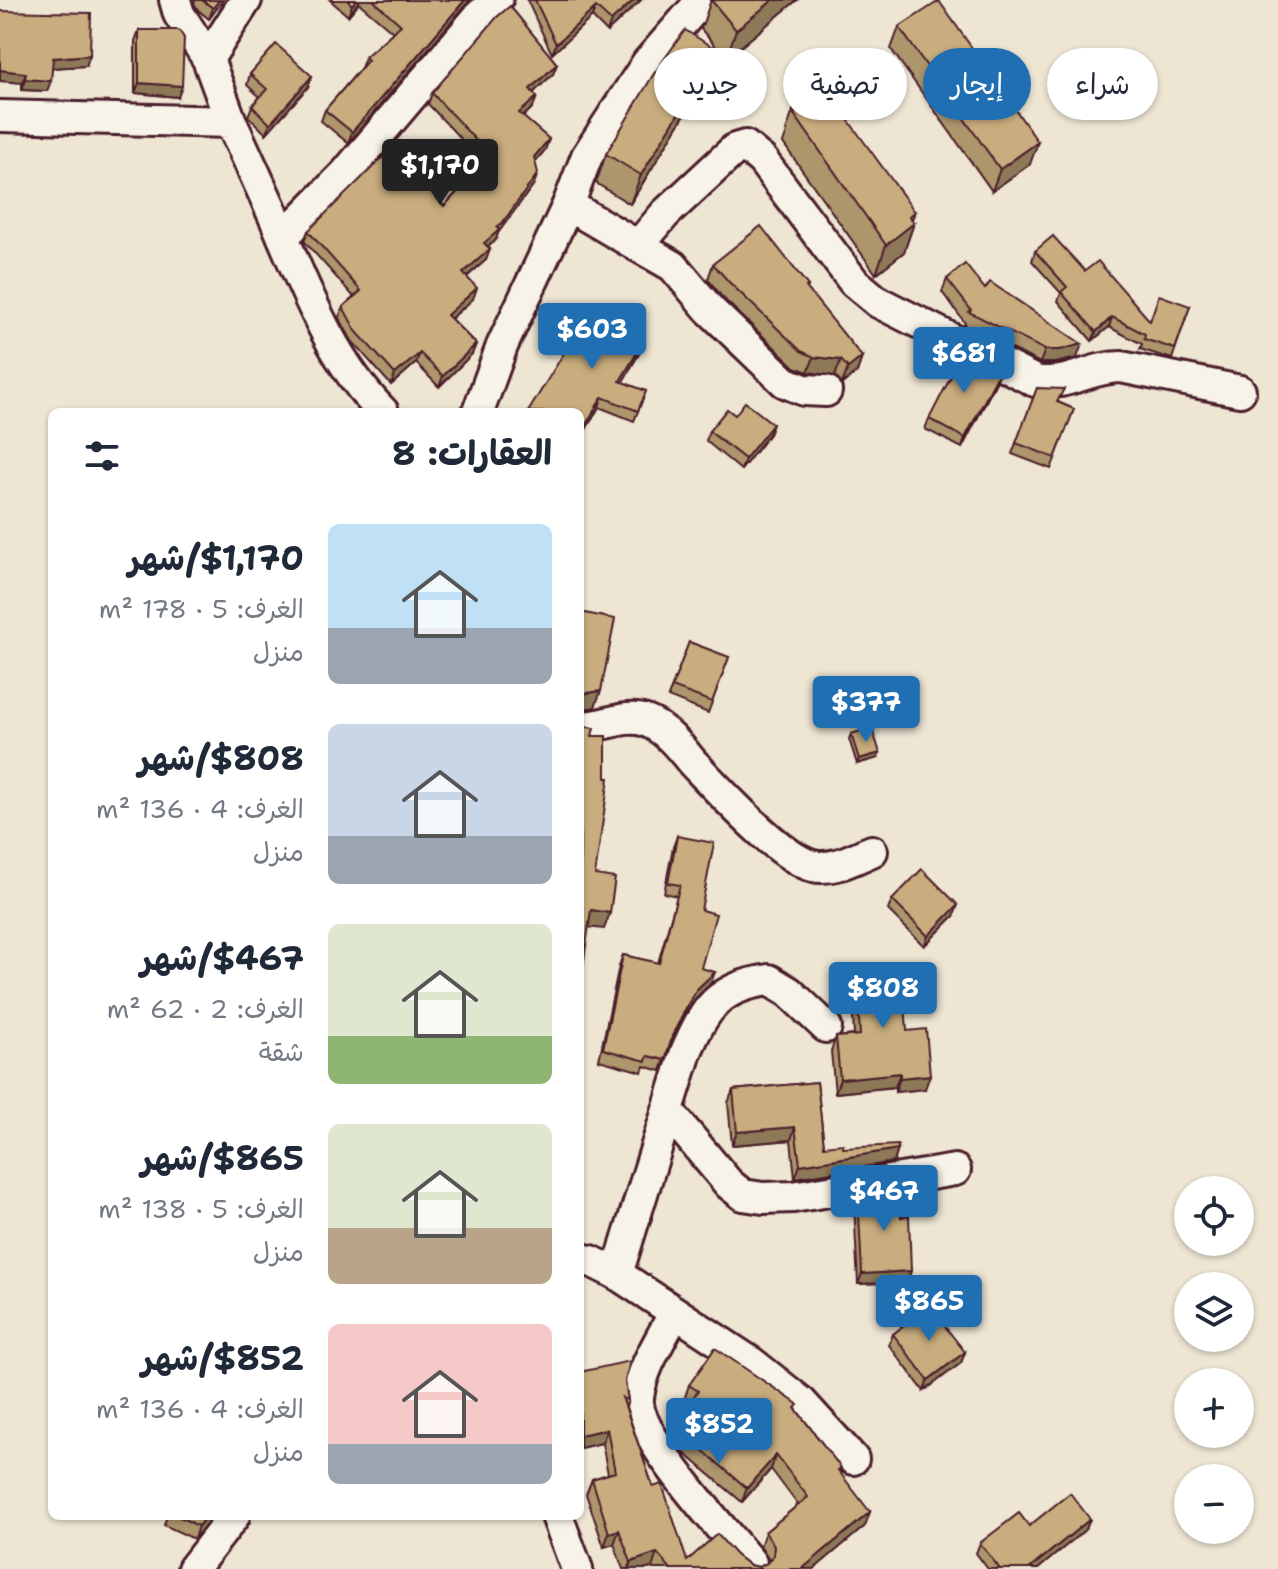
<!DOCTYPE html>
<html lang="ar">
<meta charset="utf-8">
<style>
:root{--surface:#fff;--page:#f2f2f3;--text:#1f2937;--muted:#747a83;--accent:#1f6fb2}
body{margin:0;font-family:"Shantell Sans","Playpen Sans Arabic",sans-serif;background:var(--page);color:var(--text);direction:rtl;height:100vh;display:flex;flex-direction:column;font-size:30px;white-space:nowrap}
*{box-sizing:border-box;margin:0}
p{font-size:26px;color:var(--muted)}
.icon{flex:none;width:44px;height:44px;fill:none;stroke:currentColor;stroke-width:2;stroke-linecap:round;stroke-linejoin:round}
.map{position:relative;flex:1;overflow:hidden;direction:ltr}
.sheet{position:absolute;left:48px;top:408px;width:536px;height:1112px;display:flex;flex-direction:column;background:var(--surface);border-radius:12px;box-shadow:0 2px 6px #0004;direction:rtl}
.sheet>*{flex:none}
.banner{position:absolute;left:608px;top:48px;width:550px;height:72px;direction:rtl;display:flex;gap:16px}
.controls{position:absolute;left:1174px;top:1176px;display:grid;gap:16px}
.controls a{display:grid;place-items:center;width:80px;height:80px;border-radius:50%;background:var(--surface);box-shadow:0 2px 6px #0004;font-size:40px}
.price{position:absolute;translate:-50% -68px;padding:0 18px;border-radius:8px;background:var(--accent);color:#fff;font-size:26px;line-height:52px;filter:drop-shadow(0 2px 4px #0008)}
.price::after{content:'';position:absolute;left:50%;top:48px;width:24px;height:18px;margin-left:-12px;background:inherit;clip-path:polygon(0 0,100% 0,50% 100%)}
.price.on{background:#222;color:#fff}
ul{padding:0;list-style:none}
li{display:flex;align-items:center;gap:24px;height:200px;padding:0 32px}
li span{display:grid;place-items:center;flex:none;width:224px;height:160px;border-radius:12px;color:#555}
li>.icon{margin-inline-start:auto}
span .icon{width:96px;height:96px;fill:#fffc;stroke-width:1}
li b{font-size:34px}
h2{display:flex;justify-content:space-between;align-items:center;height:96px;padding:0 32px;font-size:34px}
.chip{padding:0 28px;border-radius:36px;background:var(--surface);box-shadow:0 2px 6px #0004;font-size:28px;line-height:72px}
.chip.on{background:var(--accent);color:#fff}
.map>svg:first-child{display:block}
</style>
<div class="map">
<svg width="1278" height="1569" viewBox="0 0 1278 1569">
<rect width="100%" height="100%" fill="#eee5d3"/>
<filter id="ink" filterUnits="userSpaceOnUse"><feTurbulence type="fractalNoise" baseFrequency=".0125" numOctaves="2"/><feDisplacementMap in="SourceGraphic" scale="16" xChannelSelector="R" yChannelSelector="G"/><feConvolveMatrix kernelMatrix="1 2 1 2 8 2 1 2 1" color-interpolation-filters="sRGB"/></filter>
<g filter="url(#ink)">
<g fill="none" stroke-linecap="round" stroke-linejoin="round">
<g stroke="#4a1f2b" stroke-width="36">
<g id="minor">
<polyline points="175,0 179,14 208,59 231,122"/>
<polyline points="208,59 246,0"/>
<path d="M0,116L231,122C248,159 266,197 282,235C308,296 335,364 383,412"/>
<path d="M568,205L638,246L665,214L735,149L745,146L762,160L854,282L878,302L1035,381C1068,387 1089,367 1121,367L1240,391"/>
<polyline points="283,237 346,173 480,15 497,0"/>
<polyline points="638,246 673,266 710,310 785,382 804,390 826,391"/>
<polyline points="478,412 502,346 568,205 587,156 648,62 702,0"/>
<path d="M580,727C602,728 625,713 646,721C665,728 680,747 692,762C716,787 781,859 813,866C833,871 854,858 872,851"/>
<polyline points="668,1111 729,1184 743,1195 763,1198 793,1197 955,1170"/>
<path d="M580,1259L591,1261L617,1274L686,1052C705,1008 718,987 769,980L789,992L826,1027"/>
<polyline points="617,1274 752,1363 801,1402 853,1459"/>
<path d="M674,1314C661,1339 641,1369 638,1398C634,1434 726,1533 751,1563"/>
<polyline points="557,1516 577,1569"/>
<polyline points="193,1569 234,1516"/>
</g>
</g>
<use href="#minor" stroke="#f7f3e8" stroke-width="30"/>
</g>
<g fill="#ad956c" stroke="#4a1f2b" stroke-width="2">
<polygon points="195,0 223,0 209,19 198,10 194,3"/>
<polygon points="330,0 470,0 348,143 321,121 325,110 361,68 365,57 393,32 359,3 348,16"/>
<polygon points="527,0 641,0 607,32 592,17 552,54"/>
<polygon points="711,0 797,0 726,59 701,29"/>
<polygon points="0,11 86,66 52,68 47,91 22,90 22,83"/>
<polygon points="899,27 1030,164 992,191 891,49"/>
<polygon points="139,30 178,97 135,93 135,41"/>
<polygon points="717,50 707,78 630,204 596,183 606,154"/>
<polygon points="557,64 553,74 533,93 533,107 523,117 549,139 545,150 535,162 534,184 498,233 496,240 488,247 490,249 486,260 467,277 473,299 451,319 476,344 472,354 439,387 416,363 391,385 352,341 339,317 343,307 354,297 304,241 308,231 444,206 466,183 463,180 467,170 477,156 428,104 432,93"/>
<polygon points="250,74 312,76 308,87 266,134 248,116 252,106 260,97 247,85"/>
<polygon points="796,102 914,223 904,252 876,274 783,143 787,132 786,131"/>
<polygon points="1035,251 1085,271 1150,321 1190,306 1172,359 1140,349 1142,344 1109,327 1092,341 1058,301 1061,293 1032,261"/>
<polygon points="713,264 808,286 807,289 862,357 857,372 842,384 835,376 808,372 795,367 723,298 708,279"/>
<polygon points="947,279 985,289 1077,358 1055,363 1040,363 964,325 965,323 942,292"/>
<polygon points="640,352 622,382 646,391 634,421 599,407 580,439 580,412"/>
<polygon points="1000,371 996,382 962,448 925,429 929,419"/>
<polygon points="1037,388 1058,402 1074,409 1051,469 1012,454"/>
<polygon points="735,415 773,424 769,434 741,470 706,441 709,431"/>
<polygon points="689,642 729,657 708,713 668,697"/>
<polygon points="851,734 878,758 857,764 849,739"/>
<polygon points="677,836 701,910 701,968 711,983 694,1000 684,1015 671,1042 661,1071 644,1066 642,1072 599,1060 619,966 623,955 658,963 677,896 664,893 673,847"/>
<polygon points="892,900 954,916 924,946 888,910"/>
<polygon points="856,968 907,1031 925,1089 895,1092 895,1087 835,1093 831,1051 836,1037 854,1035 851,982"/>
<polygon points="817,1082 824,1146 843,1148 898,1149 894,1162 795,1178 791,1140 732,1145 728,1103 733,1090"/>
<polygon points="858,1194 901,1217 911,1271 907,1282 858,1284 854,1205"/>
<polygon points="893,1334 965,1352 961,1363 924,1391 889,1345"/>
<polygon points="625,1381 628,1401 626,1407 653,1487 687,1561 736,1555 749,1565 759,1567 767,1563 769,1560 760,1546 765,1532 798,1505 771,1469 742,1502 682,1451 671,1433 676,1419 689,1403 684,1400 689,1385 796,1409 841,1468 839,1472 865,1526 814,1569 653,1569 652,1568 647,1569 623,1569 614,1544 604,1547 586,1494 592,1479 608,1474 602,1443 580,1448"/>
<polygon points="167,1516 213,1516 194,1539 164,1525"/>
<polygon points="1090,1519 1086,1529 1038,1569 988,1569 976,1553 980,1543 1029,1526"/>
</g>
<g fill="#8d7958" stroke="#4a1f2b" stroke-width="2">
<polygon points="219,0 223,0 209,19 213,8"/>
<polygon points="356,0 360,0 348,16 352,5"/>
<polygon points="465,0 470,0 348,143 352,132"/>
<polygon points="634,0 641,0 607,32 611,21"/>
<polygon points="773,0 797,0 726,59 736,30"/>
<polygon points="596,7 592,17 552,54 556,44"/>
<polygon points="717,50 707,78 630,204 641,175"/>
<polygon points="90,55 86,66 49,68 53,58"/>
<polygon points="557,64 553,74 527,99 530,89"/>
<polygon points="0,70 26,73 22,83 0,81"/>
<polygon points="312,76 308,87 266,134 270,124"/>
<polygon points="25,79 51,81 47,91 22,90"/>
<polygon points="139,83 182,86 178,97 135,93"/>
<polygon points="537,97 533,107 515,124 519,113"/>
<polygon points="549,139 545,150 530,167 534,157"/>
<polygon points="1038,142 1030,164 992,191 1000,169"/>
<polygon points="538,173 534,184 498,233 496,240 480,253 484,243"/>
<polygon points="915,212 909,227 914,223 904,252 876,274 886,245 909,216"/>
<polygon points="490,249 486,260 459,283 463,273"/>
<polygon points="477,288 473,299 443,325 447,315"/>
<polygon points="1112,317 1109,327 1092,341 1096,332"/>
<polygon points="644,341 640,352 617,392 620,381"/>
<polygon points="476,344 472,354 439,387 443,376"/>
<polygon points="1082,344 1077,358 1055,363 1040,363 1045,350"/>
<polygon points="420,353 416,363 391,385 395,374"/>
<polygon points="814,357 841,360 835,376 808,372"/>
<polygon points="862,357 857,372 842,384 848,368"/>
<polygon points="1000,371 996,382 962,448 965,438"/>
<polygon points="602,397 599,407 580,439 580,435"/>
<polygon points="773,424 769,434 741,470 745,459"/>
<polygon points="601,691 595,707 580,710 580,694"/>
<polygon points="880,753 878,758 857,764 859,759"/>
<polygon points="958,905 954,916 924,946 928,936"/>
<polygon points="591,910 610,913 604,929 585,927"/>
<polygon points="715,972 711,983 694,1000 684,1015 670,1045 688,1004 697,989"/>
<polygon points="900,1073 895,1087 835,1093 840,1079"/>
<polygon points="930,1075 925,1089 895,1092 900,1078"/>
<polygon points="795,1127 791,1140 732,1145 737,1132"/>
<polygon points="898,1149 894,1162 795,1178 800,1165"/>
<polygon points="911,1271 907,1282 858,1284 862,1274"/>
<polygon points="965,1352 961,1363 924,1391 928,1380"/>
<polygon points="607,1429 602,1443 580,1448 580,1435"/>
<polygon points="776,1455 771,1469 742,1502 747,1488"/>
<polygon points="870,1512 865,1526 814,1569 802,1569"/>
<polygon points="206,1516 213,1516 194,1539 198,1526"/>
<polygon points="1090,1519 1086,1529 1038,1569 1029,1569"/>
<polygon points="619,1530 614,1544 604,1547 609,1533"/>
<polygon points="657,1553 652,1568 647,1569 628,1569 631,1562"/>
</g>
<g fill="#c9ad7e" stroke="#4a1f2b" stroke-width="2">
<polygon points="202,0 219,0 213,8"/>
<polygon points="347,0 356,0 352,5"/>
<polygon points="373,0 465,0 352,132 325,110 368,60 365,57 401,25"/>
<polygon points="535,0 634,0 611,21 596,7 556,44"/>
<polygon points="711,0 773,0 736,30"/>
<polygon points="939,1 1038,142 1000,169 899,27"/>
<polygon points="510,6 557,64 530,89 537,97 519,113 549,139 534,157 538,173 503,222 497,227 499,230 484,243 490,249 463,273 477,288 447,315 476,344 443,376 420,353 395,374 356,331 343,307 361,291 308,231 392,148 444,206 473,176 467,170 483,148 432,93 497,17"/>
<polygon points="0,11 91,13 90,55 53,58 51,81 25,79 26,73 0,70"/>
<polygon points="139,30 179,30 184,38 182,86 139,83"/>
<polygon points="685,30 717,50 641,175 606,154 653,75"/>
<polygon points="276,44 312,76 270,124 252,106 267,89 250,74"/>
<polygon points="817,85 827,97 830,95 915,212 909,216 914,223 886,245 794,114 800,107 796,102"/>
<polygon points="761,226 808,286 806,287 862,357 848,368 841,360 814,357 801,351 729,282 713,264"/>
<polygon points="1053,236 1085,271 1098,261 1150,321 1159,295 1190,306 1175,349 1144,339 1145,334 1112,317 1096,332 1061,292 1067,287 1035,251"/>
<polygon points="965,264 985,289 990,282 1082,344 1060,350 1045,350 969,312 971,310 947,279"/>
<polygon points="590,310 644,341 620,381 646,391 638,411 602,397 580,435 580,412 528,412"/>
<polygon points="963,353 1000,371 965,438 929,419"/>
<polygon points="1037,388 1064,389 1057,402 1074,409 1055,458 1016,443"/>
<polygon points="745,402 773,424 745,459 709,431 727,409 735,415"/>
<polygon points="580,612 615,619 601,691 580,694"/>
<polygon points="689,642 729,657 712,702 672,687"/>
<polygon points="580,726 594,728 592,736 606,736 606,778 609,778 595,875 615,878 610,913 591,910 580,989"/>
<polygon points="872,728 880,753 859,759 851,734"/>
<polygon points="677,836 714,843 701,910 716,914 701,968 715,972 697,989 688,1004 673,1034 665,1060 648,1056 646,1061 603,1049 623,955 659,963 680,885 668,883"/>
<polygon points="922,869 958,905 928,936 892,900"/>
<polygon points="902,965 907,1031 926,1029 930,1075 900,1078 900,1073 840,1079 836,1037 860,1035 856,968"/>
<polygon points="817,1082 824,1146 843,1144 843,1148 898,1145 898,1149 800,1165 795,1127 737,1132 733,1090"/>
<polygon points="900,1188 901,1217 909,1216 911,1271 862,1274 858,1194"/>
<polygon points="929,1306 965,1352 928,1380 893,1334"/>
<polygon points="715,1348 796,1403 798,1405 795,1408 841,1468 838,1470 870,1512 802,1569 671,1569 657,1553 631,1562 619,1530 609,1533 592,1479 615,1472 607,1429 580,1435 580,1372 630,1361 625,1381 628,1401 622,1397 653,1487 662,1484 687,1561 717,1534 736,1555 749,1565 759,1567 767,1563 773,1556 774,1546 765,1532 808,1497 776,1455 747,1488 687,1437 676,1419 698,1391 689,1385"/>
<polygon points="1070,1493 1090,1519 1029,1569 1000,1569 980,1543 1019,1513 1029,1526"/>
<polygon points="178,1516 206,1516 198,1526"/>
</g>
</g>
</svg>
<div class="controls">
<a><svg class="icon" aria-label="locate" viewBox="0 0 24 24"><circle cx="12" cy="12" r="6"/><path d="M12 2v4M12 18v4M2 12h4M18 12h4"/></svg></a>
<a><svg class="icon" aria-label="layers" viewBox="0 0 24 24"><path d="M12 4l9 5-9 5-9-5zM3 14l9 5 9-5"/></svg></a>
<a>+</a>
<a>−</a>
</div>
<b class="price on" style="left:440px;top:207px">$1,170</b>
<b class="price" style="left:592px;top:371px">$603</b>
<b class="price" style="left:964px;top:395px">$681</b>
<b class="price" style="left:866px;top:744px">$377</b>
<b class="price" style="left:883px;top:1030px">$808</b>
<b class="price" style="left:884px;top:1233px">$467</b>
<b class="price" style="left:929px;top:1343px">$865</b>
<b class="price" style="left:719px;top:1466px">$852</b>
<div class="banner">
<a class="chip">شراء</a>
<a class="chip on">إيجار</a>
<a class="chip">تصفية</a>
<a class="chip">جديد</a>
</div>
<section class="sheet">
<h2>العقارات: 8<svg class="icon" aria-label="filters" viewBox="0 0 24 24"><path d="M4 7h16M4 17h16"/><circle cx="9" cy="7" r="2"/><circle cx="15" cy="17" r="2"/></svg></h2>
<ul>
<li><span style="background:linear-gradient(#bfe0f5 65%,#9aa5b1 0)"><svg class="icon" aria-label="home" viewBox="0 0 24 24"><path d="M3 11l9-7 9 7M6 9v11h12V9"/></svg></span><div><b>$1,170/شهر</b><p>الغرف: 5 · 178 m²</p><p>منزل</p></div></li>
<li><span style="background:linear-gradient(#c9d6e8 70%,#9aa5b1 0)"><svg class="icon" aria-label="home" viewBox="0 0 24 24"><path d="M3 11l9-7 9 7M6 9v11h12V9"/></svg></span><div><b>$808/شهر</b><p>الغرف: 4 · 136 m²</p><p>منزل</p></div></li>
<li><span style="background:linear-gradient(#dfe7d0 70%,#8fb573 0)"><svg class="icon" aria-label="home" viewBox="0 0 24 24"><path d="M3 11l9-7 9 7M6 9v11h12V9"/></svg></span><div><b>$467/شهر</b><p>الغرف: 2 · 62 m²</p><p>شقة</p></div></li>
<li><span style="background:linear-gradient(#dfe7d0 65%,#b9a48a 0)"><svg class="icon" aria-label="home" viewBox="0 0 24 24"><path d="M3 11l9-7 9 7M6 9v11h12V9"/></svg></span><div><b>$865/شهر</b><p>الغرف: 5 · 138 m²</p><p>منزل</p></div></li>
<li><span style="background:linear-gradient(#f6c9c9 75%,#9aa5b1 0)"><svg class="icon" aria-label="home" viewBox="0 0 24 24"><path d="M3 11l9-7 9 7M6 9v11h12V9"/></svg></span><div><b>$852/شهر</b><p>الغرف: 4 · 136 m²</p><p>منزل</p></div></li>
</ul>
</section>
</div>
